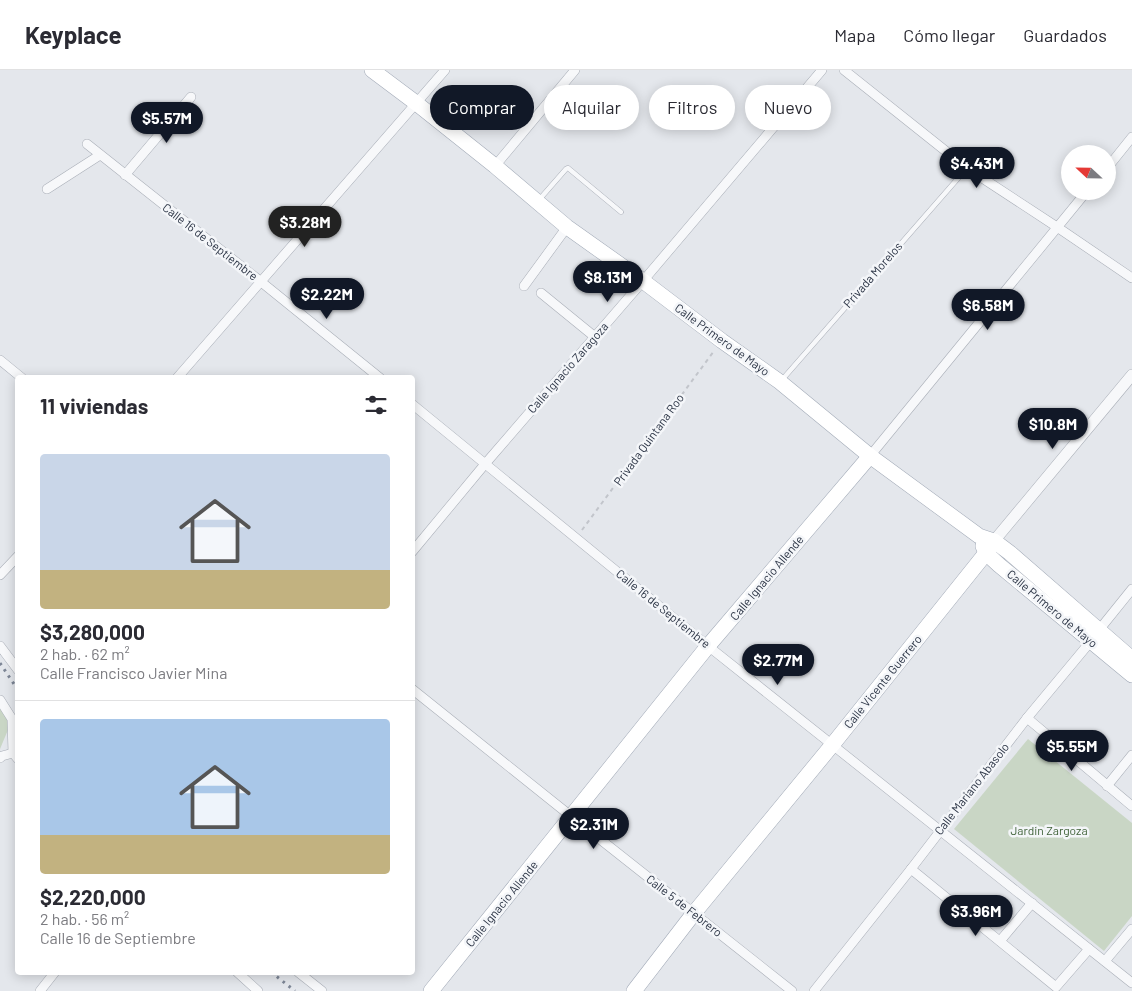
<!DOCTYPE html>
<html lang="es">
<meta charset="utf-8">
<style>
:root{--surface:#fff;--page:#f2f2f3;--text:#2b2b33;--muted:#7c7c81;--line:#e1e1e2;--accent:#111827}
body{margin:0;font-family:Barlow,sans-serif;background:var(--page);color:var(--text);height:100vh;display:flex;flex-direction:column;font-size:19px;white-space:nowrap}
*{box-sizing:border-box;margin:0}
p{font-size:16px;color:var(--muted)}
.icon{flex:none;width:28px;height:28px;fill:none;stroke:currentColor;stroke-width:2;stroke-linecap:round;stroke-linejoin:round}
.map{position:relative;flex:1;overflow:hidden}
.details{position:absolute;left:15px;top:305px;width:400px;height:600px;display:flex;flex-direction:column;background:var(--surface);border-radius:5px;box-shadow:0 2px 12px #0003}
.details>*{flex:none}
.guide{position:absolute;left:430px;top:15px;width:475px;height:45px;display:flex;gap:10px}
.needle{width:32px;rotate:292deg}
.fabs{position:absolute;left:1061px;top:75px;display:grid;gap:10px}
.fabs a{display:grid;place-items:center;width:55px;height:55px;border-radius:50%;background:var(--surface);box-shadow:0 2px 12px #0003;font-size:25px}
.price{position:absolute;translate:-50% -42px;padding:0 11px;border-radius:18px;background:var(--accent);color:#fff;font-size:16px;line-height:32px;filter:drop-shadow(0 1px 2px #0008)}
.price::after{content:'';position:absolute;left:50%;top:30px;width:15px;height:11px;margin-left:-8px;background:inherit;clip-path:polygon(0 0,100% 0,50% 100%)}
.price.active{background:#222;color:#fff}
ul{padding:0;list-style:none}
li{display:grid;align-content:center;gap:10px;height:265px;padding:0 25px}
li+li{border-top:1px solid var(--line)}
li span{display:grid;place-items:center;height:155px;border-radius:5px;color:#555}
li>.icon{margin-inline-start:auto}
span .icon{width:90px;height:90px;fill:#fffc;stroke-width:1}
li b{font-size:21px}
h2{display:flex;justify-content:space-between;align-items:center;height:60px;padding:0 25px;font-size:21px}
.tag{padding:0 18px;border-radius:22px;background:var(--surface);box-shadow:0 2px 12px #0003;font-size:18px;line-height:45px}
.tag.active{background:var(--accent);color:#fff}
header{display:flex;align-items:center;gap:30px;box-sizing:border-box;height:70px;padding:0 25px;background:var(--surface);border-bottom:1px solid var(--line)}
header strong{font-size:24px}
nav{display:flex;gap:28px;margin-inline-start:auto;font-size:18px}
.map>svg:first-child{display:block}
</style>
<header>
<strong>Keyplace</strong>
<nav><a>Mapa</a><a>Cómo llegar</a><a>Guardados</a></nav>
</header>
<div class="map">
<svg width="1132" height="921" viewBox="0 0 1132 921">
<rect width="100%" height="100%" fill="#e4e7ec"/>
<g fill="#c9d6c5">
<polygon points="0,637 10,655 0,679"/>
<polygon points="1028,669 1132,753 1132,846 1104,881 954,759"/>
</g>
<g fill="none" stroke-linecap="round" stroke-linejoin="round">
<g stroke="#a9aeb7" stroke-width="5.5">
<g id="service">
<polyline points="538,131 566,99 568,98 621,142"/>
<polyline points="781,311 967,98"/>
</g>
</g>
<g stroke="#a9aeb7" stroke-width="10">
<g id="minor">
<polyline points="844,0 967,98 1057,157 1132,208"/>
<polyline points="87,74 260,211 380,308"/>
<polyline points="495,96 575,0"/>
<polyline points="1108,97 1132,67"/>
<polyline points="125,105 191,27"/>
<polyline points="47,119 100,85"/>
<polyline points="524,216 567,157"/>
<polyline points="541,223 595,267"/>
<polyline points="0,290 22,308"/>
<polyline points="177,308 445,0"/>
<polyline points="412,334 708,576 1132,913"/>
<polyline points="870,386 1087,121"/>
<polyline points="412,482 485,394 643,211 822,0"/>
<polyline points="0,505 18,486"/>
<polyline points="0,576 18,600"/>
<polyline points="412,619 572,747 792,921"/>
<polyline points="0,630 12,649 13,683 18,689"/>
<polyline points="1027,648 1132,736"/>
<polyline points="0,688 2,686 13,683"/>
<polyline points="1107,716 1132,685"/>
<polyline points="911,799 1056,917 1089,879"/>
<polyline points="1000,871 1032,833"/>
<polyline points="1105,891 1132,859"/>
<polyline points="237,902 258,921"/>
<polyline points="298,902 322,921"/>
<polyline points="40,921 55,902"/>
<polyline points="814,921 911,799 1027,648 1091,571 1099,560 1132,519"/>
</g>
</g>
<g stroke="#a9aeb7" stroke-width="12">
<polyline id="tertiary" points="994,471 1132,305"/>
</g>
<g stroke="#a3abb8" stroke-width="16">
<g id="primary">
<polyline points="372,0 416,33 495,96 567,157 643,211 722,271 780,312 870,386 979,466 994,471 1010,483 1132,589"/>
<polyline points="983,476 986,483 999,495 1132,605"/>
<polyline points="431,921 708,576 870,386"/>
<polyline points="634,921 694,843 833,674 986,483 994,471"/>
</g>
</g>
<polyline stroke="#c2c5cb" stroke-width="2" stroke-dasharray="4 4" stroke-linecap="butt" points="582,460 714,281"/>
<use href="#service" stroke="#f7f8fa" stroke-width="4.5"/>
<use href="#minor" stroke="#f7f8fa" stroke-width="9"/>
<use href="#tertiary" stroke="#f7f8fa" stroke-width="11"/>
<use href="#primary" stroke="#fff" stroke-width="15"/>
<g stroke="#7d8696" stroke-width="3" stroke-dasharray="2.5 5" stroke-linecap="butt">
<polyline points="0,593 18,620"/>
<polyline points="271,902 295,921"/>
</g>
</g>
<g text-anchor="middle" stroke-width="5" stroke-linejoin="round" paint-order="stroke">
<g font-size="12" fill="#2b3445" stroke="#f4f6f9">
<text transform="translate(210 172) rotate(38)" y="4">Calle 16 de Septiembre</text>
<text transform="translate(873 205) rotate(-49)" y="4">Privada Morelos</text>
<text transform="translate(722 270) rotate(36)" y="4">Calle Primero de Mayo</text>
<text transform="translate(568 298) rotate(-49)" y="4">Calle Ignacio Zaragoza</text>
<text transform="translate(649 370) rotate(-54)" y="4">Privada Quintana Roo</text>
<text transform="translate(767 508) rotate(-50)" y="4">Calle Ignacio Allende</text>
<text transform="translate(663 539) rotate(39)" y="4">Calle 16 de Septiembre</text>
<text transform="translate(1052 539) rotate(40)" y="4">Calle Primero de Mayo</text>
<text transform="translate(883 612) rotate(-51)" y="4">Calle Vicente Guerrero</text>
<text transform="translate(972 719) rotate(-52)" y="4">Calle Mariano Abasolo</text>
<text transform="translate(502 834) rotate(-51)" y="4">Calle Ignacio Allende</text>
<text transform="translate(684 836) rotate(38)" y="4">Calle 5 de Febrero</text>
</g>
<g font-size="12" fill="#3f6138" stroke="#f4f6f9">
<text x="1049" y="765">Jardin Zargoza</text>
</g>
</g>
</svg>
<div class="fabs">
<a><svg class="needle" viewBox="-14 -14 28 28"><path d="M0-13l5 13h-10z" fill="#e53935"/><path d="M0 13l5-13h-10z" fill="#7c7c81"/></svg></a>
</div>
<b class="price" style="left:167px;top:74px">$5.57M</b>
<b class="price" style="left:977px;top:119px">$4.43M</b>
<b class="price active" style="left:305px;top:178px">$3.28M</b>
<b class="price" style="left:608px;top:233px">$8.13M</b>
<b class="price" style="left:327px;top:250px">$2.22M</b>
<b class="price" style="left:988px;top:261px">$6.58M</b>
<b class="price" style="left:1053px;top:380px">$10.8M</b>
<b class="price" style="left:778px;top:616px">$2.77M</b>
<b class="price" style="left:1072px;top:702px">$5.55M</b>
<b class="price" style="left:594px;top:780px">$2.31M</b>
<b class="price" style="left:976px;top:867px">$3.96M</b>
<div class="guide">
<a class="tag active">Comprar</a>
<a class="tag">Alquilar</a>
<a class="tag">Filtros</a>
<a class="tag">Nuevo</a>
</div>
<section class="details">
<h2>11 viviendas<svg class="icon" aria-label="filters" viewBox="0 0 24 24"><path d="M4 7h16M4 17h16"/><circle cx="9" cy="7" r="2"/><circle cx="15" cy="17" r="2"/></svg></h2>
<ul>
<li><span style="background:linear-gradient(#c9d6e8 75%,#c2b280 0)"><svg class="icon" aria-label="home" viewBox="0 0 24 24"><path d="M3 11l9-7 9 7M6 9v11h12V9"/></svg></span><div><b>$3,280,000</b><p>2 hab. · 62 m²</p><p>Calle Francisco Javier Mina</p></div></li>
<li><span style="background:linear-gradient(#a9c7e8 75%,#c2b280 0)"><svg class="icon" aria-label="home" viewBox="0 0 24 24"><path d="M3 11l9-7 9 7M6 9v11h12V9"/></svg></span><div><b>$2,220,000</b><p>2 hab. · 56 m²</p><p>Calle 16 de Septiembre</p></div></li>
</ul>
</section>
</div>
